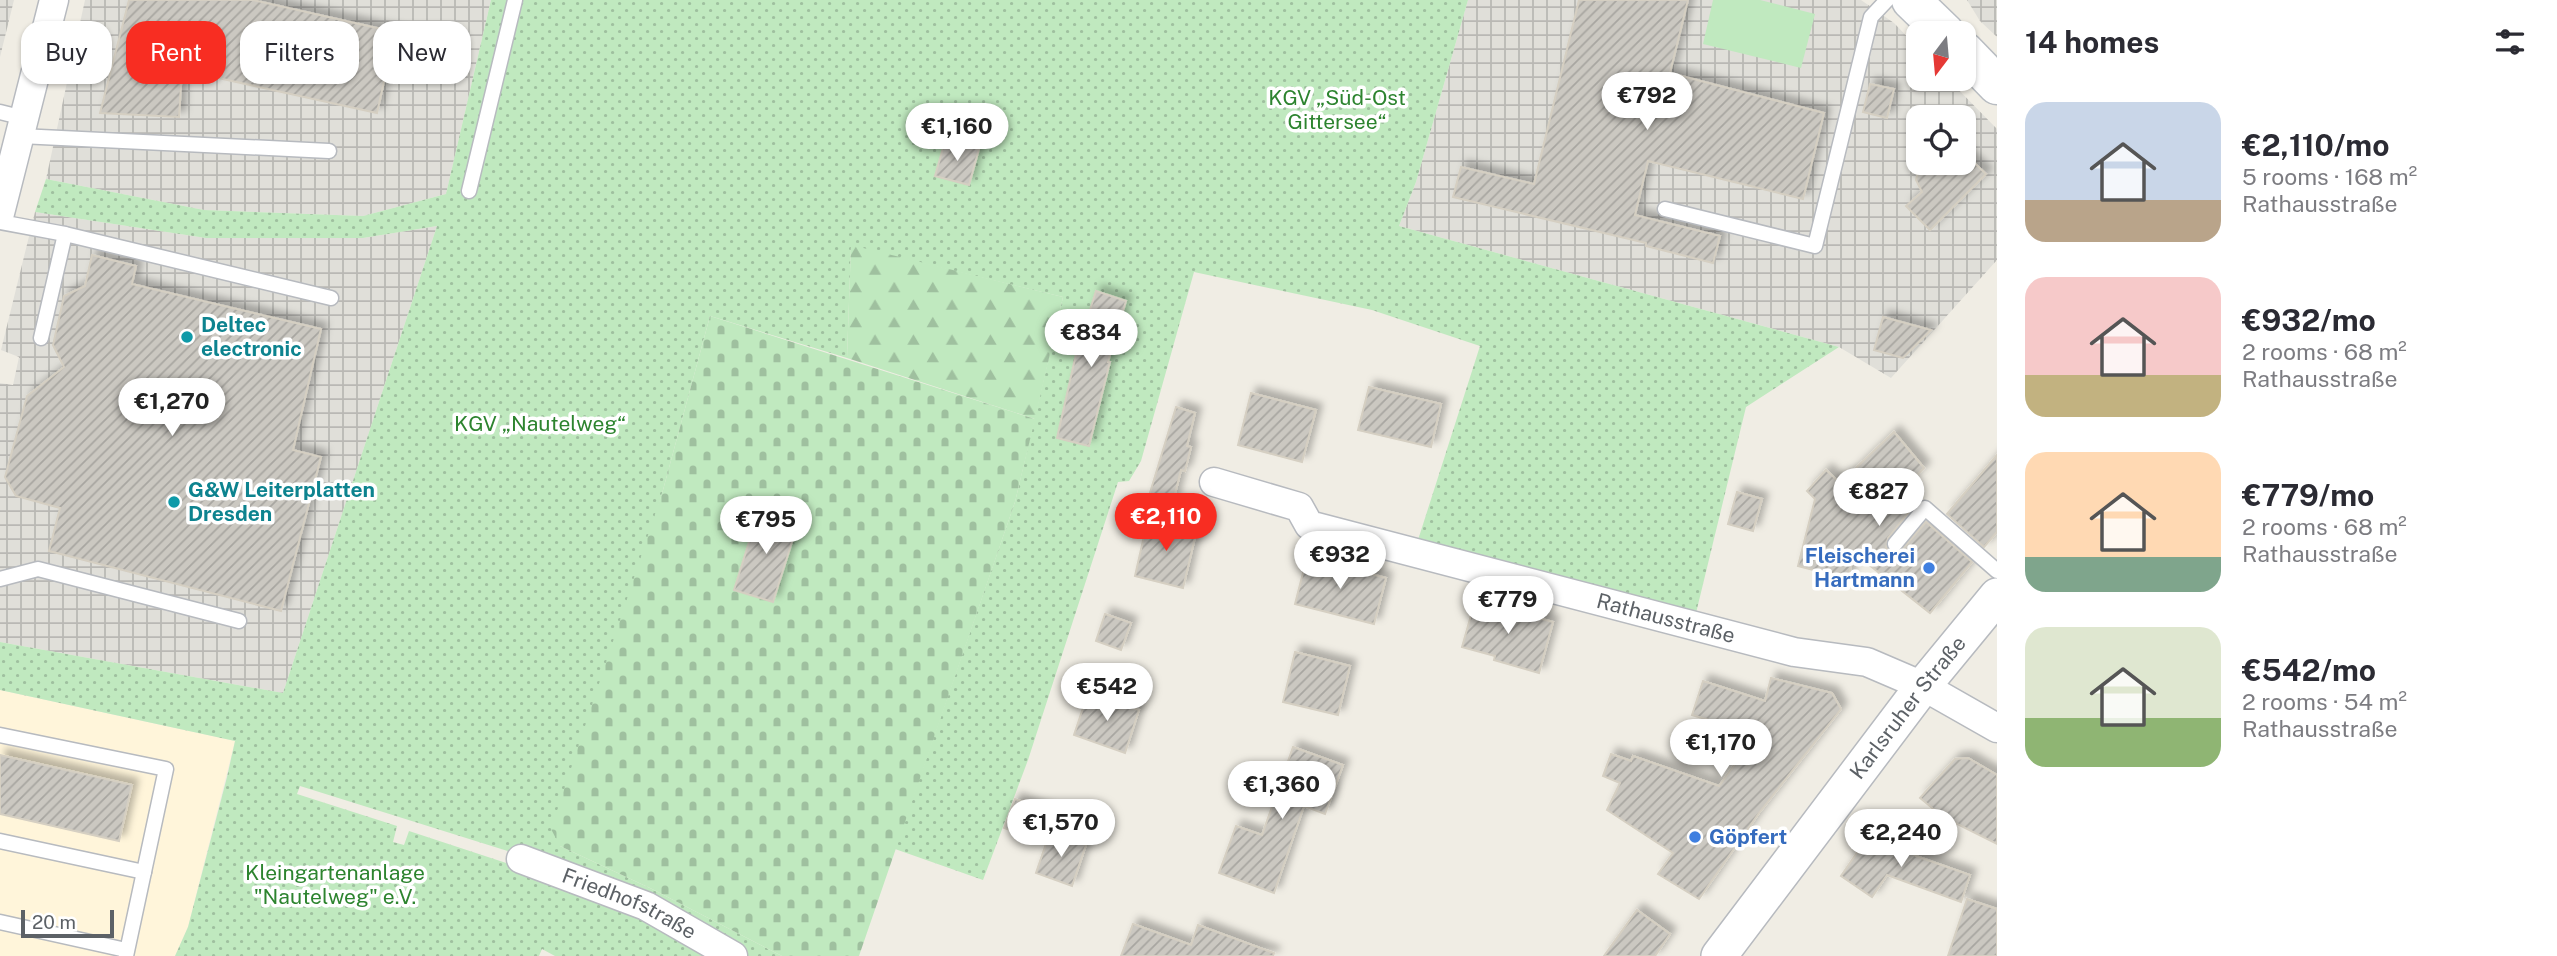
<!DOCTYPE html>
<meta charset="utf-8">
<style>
:root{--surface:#fff;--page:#f2f2f3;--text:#2b2b33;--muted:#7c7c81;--accent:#f82d22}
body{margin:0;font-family:"Public Sans",sans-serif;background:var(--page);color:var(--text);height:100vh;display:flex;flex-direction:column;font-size:26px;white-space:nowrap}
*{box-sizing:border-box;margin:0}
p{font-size:23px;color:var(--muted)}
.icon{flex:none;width:38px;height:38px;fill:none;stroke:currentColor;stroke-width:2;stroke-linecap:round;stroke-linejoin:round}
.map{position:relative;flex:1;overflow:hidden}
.sheet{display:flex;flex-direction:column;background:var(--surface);width:560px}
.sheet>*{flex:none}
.guide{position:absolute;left:21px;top:21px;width:665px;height:63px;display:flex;gap:14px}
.needle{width:46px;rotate:196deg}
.tools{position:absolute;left:1906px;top:21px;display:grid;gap:14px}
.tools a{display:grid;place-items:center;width:70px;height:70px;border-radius:14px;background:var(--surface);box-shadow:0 2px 5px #0004;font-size:35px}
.scale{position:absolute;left:21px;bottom:18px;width:93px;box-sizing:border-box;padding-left:7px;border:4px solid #5c6166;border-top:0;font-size:19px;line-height:24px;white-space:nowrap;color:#5c6166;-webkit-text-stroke:5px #fff;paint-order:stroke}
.price{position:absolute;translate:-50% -60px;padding:0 16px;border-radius:24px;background:#fff;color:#222;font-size:23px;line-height:46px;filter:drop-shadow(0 2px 4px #0008)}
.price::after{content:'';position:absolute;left:50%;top:42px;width:21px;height:16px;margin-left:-10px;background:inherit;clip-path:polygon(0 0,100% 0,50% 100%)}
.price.selected{background:var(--accent);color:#fff}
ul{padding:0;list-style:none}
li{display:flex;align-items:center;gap:21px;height:175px;padding:0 28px}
li span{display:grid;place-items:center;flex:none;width:196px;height:140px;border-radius:21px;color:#555}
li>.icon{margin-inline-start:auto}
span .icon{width:84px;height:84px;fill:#fffc;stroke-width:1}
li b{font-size:30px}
h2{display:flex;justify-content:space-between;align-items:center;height:84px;padding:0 28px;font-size:30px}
.tag{padding:0 24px;border-radius:21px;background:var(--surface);box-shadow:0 2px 5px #0004;font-size:24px;line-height:63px}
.tag.selected{background:var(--accent);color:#fff}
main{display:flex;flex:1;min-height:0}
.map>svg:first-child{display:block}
</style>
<main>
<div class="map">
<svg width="1997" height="956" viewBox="0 0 1997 956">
<defs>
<pattern id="industrial-grid" width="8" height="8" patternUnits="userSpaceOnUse" patternTransform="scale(1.75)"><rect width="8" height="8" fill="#e0dfd9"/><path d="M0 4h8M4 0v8" fill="none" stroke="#b9b8b4"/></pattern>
<pattern id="green-dots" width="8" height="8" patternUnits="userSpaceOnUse" patternTransform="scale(1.75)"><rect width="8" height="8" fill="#c0e9bf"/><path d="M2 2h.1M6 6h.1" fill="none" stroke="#9fc09f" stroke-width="1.8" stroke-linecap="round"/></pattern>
<pattern id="forest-firs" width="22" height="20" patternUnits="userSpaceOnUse" patternTransform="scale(1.75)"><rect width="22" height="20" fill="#c0e9bf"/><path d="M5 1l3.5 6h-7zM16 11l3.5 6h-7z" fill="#9fc09f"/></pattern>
<pattern id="cemetery-stones" width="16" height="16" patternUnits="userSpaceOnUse" patternTransform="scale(1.75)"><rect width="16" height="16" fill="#c0e9bf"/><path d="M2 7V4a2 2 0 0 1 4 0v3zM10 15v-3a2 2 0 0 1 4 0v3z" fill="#9fc09f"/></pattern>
<pattern id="building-hatch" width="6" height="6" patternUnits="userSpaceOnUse" patternTransform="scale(1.75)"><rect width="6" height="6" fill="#cbc8c1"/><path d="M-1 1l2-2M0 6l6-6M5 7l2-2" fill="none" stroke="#a8a6a1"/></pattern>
<filter id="shadow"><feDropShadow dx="6" dy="-6" stdDeviation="3.5" flood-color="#0004"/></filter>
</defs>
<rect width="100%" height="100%" fill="#f0ede4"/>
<polygon fill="#fff5da" points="0,690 235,741 188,927 175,956 0,956"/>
<g fill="url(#industrial-grid)" fill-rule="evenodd">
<polygon points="0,0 14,0 0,57"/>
<polygon points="85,0 491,0 446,194 363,216 204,210 46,179"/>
<path d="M1468,0H1861L1894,23L1918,48V79H1948L1997,129V260L1891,378L1839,347L1399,226L1416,182ZM1918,117H1964V163H1918Z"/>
<polygon points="1967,0 1997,0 1997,37 1980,21"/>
<polygon points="35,212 206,238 363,238 437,226 283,693 0,642 0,383 13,385 19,357 1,350"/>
</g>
<path fill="url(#green-dots)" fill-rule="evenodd" d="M491,0H1468L1416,182L1399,226L1839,347L1746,407L1696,613L1418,540L1480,346L1372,310L1194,272L1141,461L1129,481L1118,482L1028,760L983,880L895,849L1015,502L1063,297L851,246L847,358L710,316L663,490L560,846L652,889L782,956H555L542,949L539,956H175L188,927L227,777L235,741L0,690V642L283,693L437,226L363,238H206L35,212L46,179L204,210L363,216L446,194ZM300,786L514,853L518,867L409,831L404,845L393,842L397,826L297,794Z"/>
<polygon fill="url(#forest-firs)" points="851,245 1063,297 1035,419 847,358"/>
<polygon fill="url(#cemetery-stones)" points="710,316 1035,419 1015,502 859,956 782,956 652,889 560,846 551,829 663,490"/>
<polygon fill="#c0e9bf" points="1713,0 1760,0 1815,14 1801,68 1703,44"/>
<g fill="url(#building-hatch)" stroke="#d5cfc2" stroke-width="2" filter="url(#shadow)">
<polygon points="129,0 253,0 395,32 377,113 182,70 179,117 100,113"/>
<polygon points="1579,0 1688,0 1670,73 1824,113 1803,199 1648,161 1635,215 1720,236 1713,263 1646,246 1646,243 1453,197 1461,167 1534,184"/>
<polygon points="1870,84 1894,89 1887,118 1863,112"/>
<polygon points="945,141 979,149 969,185 935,176"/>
<polygon points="1964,153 1986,174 1930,230 1906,206 1922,192 1916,180 1920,163 1964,163"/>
<polygon points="92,255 136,266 132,284 321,329 293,450 321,457 281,611 49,551 60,508 16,496 5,477 27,396 64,367 53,345 64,296 85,286"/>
<polygon points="1096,291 1126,301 1108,362 1110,362 1089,446 1057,438 1076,354"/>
<polygon points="1883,317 1931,330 1903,358 1874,350"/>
<polygon points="1369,387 1441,404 1431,447 1358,430"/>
<polygon points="1251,393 1316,410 1302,462 1238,445"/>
<polygon points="1176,407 1195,413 1187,446 1191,447 1185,471 1181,470 1173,502 1149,496"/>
<polygon points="1894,432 1924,468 1896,495 1912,508 1888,538 1886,548 1893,553 1899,553 1926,522 1972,562 1930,613 1854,553 1848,579 1798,566 1815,499 1807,491 1826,470 1840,483"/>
<polygon points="1997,455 1997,532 1984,547 1947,514"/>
<polygon points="1737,492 1762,499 1753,531 1728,524"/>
<polygon points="759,510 798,523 773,602 734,590"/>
<polygon points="1148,518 1197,529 1183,588 1135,576"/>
<polygon points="1307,557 1386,578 1374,624 1295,604"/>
<polygon points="1475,601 1553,622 1539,673 1494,660 1495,656 1462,647"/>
<polygon points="1105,614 1131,623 1121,650 1096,641"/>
<polygon points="1295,652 1350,666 1338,715 1283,702"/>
<polygon points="1771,678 1832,693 1841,709 1759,813 1699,899 1658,874 1673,853 1607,810 1620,783 1603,776 1611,754 1631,761 1633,756 1719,786 1757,734 1692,715 1703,681 1765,701"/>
<polygon points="1088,693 1139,710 1125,753 1074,735"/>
<polygon points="1293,747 1343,765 1325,814 1304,806 1274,893 1219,873 1236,826 1262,835"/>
<polygon points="0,755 132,785 119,841 0,814"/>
<polygon points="1968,758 1997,775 1997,844 1943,817 1920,798 1955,759"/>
<polygon points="1015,799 1048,811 1038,840 1004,828"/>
<polygon points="1874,828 1916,856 1970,875 1961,902 1887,875 1872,897 1841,876"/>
<polygon points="1050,832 1086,845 1072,886 1036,873"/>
<polygon points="1967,899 1997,909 1997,956 1948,956"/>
<polygon points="1637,910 1670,934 1655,956 1604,956"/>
<polygon points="1133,924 1191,945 1198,925 1274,953 1273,956 1121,956"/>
</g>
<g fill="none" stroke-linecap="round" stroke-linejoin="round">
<g stroke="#b7babf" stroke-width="17">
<g id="service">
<polyline points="0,112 24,118"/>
<polyline points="20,136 329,151"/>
<polyline points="469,191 515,0"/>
<polyline points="1665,209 1815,246 1871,17 1887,0"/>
<polyline points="0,222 65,234 331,298"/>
<polyline points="41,338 65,234"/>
<polyline points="1895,544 1925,508 1997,571"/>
<polyline points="0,579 38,569 239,621"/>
<polyline points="0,735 166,769 126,956"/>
<polyline points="0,841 144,872"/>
<polyline points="0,922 126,950"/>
</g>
</g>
<g stroke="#b7babf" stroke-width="31">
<g id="minor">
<polyline points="0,213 54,0"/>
<path id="s1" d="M1214,482L1299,507L1309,525L1794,652L1867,662L1923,686L1997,728"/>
<path id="s2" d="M521,859L646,906L733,956"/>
</g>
</g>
<g stroke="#b7babf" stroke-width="38">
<g id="tertiary">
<path id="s3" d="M1719,956L1923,686L1997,596"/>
</g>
</g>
<g stroke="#b8bcc1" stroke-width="41">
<g id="secondary">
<polyline points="1911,0 1945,33"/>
<polyline points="1964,51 1997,85"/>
</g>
</g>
<use href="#service" stroke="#fff" stroke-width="14"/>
<use href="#minor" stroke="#fff" stroke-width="28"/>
<use href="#tertiary" stroke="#fff" stroke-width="35"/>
<use href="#secondary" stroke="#fff" stroke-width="38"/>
</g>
<g fill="#0f9aa8" stroke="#fff" stroke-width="2.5">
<circle cx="187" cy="337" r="7"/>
<circle cx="174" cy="502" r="7"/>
</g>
<g fill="#3f7fe0" stroke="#fff" stroke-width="2.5">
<circle cx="1929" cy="568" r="7"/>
<circle cx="1695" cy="837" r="7"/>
</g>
<g text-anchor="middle" stroke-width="7" stroke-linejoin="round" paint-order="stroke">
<g font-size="21" fill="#2d842f" stroke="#fff">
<text x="1337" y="105">KGV „Süd-Ost<tspan x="1337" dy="24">Gittersee“</tspan></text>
<text x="540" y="431">KGV „Nautelweg“</text>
<text x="335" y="880">Kleingartenanlage<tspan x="335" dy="24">"Nautelweg" e.V.</tspan></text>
</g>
<g font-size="21" font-weight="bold" fill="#0d838f" stroke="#fff" text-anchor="start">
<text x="201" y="332">Deltec<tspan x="201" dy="24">electronic</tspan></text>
<text x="188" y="497">G&amp;W Leiterplatten<tspan x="188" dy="24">Dresden</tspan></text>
</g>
<g font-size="21" font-weight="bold" fill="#366cbe" stroke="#fff" text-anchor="end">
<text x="1915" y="563">Fleischerei<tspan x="1915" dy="24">Hartmann</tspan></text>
<text x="1709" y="844" text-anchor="start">Göpfert</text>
</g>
<g font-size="21" fill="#5c6166" stroke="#fff">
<text dy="7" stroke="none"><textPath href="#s1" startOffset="478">Rathausstraße</textPath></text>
<text dy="7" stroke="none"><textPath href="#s3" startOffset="312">Karlsruher Straße</textPath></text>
<text dy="7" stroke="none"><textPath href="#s2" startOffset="117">Friedhofstraße</textPath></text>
</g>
</g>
</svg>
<div class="tools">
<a><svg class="needle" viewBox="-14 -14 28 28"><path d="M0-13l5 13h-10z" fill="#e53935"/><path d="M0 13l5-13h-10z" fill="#7c7c81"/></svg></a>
<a><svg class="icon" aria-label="locate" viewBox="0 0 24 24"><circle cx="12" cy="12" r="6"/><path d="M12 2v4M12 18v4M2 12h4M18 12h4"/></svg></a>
</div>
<div class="scale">20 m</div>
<b class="price" style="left:1647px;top:132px">€792</b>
<b class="price" style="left:957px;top:163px">€1,160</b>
<b class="price" style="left:1091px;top:369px">€834</b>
<b class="price" style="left:172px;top:438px">€1,270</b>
<b class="price" style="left:1879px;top:528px">€827</b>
<b class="price selected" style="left:1166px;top:553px">€2,110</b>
<b class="price" style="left:766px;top:556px">€795</b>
<b class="price" style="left:1340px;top:591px">€932</b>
<b class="price" style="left:1508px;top:636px">€779</b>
<b class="price" style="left:1107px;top:723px">€542</b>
<b class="price" style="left:1721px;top:779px">€1,170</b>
<b class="price" style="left:1282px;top:821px">€1,360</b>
<b class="price" style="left:1061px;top:859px">€1,570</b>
<b class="price" style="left:1901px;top:869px">€2,240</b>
<div class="guide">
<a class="tag">Buy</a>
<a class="tag selected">Rent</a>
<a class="tag">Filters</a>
<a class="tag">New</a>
</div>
</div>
<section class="sheet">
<h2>14 homes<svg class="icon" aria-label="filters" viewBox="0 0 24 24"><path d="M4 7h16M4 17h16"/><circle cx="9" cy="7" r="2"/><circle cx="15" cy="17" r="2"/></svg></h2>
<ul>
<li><span style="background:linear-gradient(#c9d6e8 70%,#b9a48a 0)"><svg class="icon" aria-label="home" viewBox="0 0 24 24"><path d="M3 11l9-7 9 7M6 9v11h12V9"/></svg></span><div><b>€2,110/mo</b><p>5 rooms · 168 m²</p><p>Rathausstraße</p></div></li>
<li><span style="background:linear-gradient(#f6c9c9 70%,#c2b280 0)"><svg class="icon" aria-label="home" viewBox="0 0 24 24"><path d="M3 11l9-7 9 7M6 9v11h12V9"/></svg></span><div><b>€932/mo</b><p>2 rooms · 68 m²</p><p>Rathausstraße</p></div></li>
<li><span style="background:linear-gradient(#ffd9b3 75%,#7fa58c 0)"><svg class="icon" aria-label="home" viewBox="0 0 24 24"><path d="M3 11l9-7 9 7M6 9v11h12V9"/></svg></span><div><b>€779/mo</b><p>2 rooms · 68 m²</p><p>Rathausstraße</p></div></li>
<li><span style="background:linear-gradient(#dfe7d0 65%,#8fb573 0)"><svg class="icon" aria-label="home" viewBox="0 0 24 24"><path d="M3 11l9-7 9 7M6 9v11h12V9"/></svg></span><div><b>€542/mo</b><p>2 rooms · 54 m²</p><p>Rathausstraße</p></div></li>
</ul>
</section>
</main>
